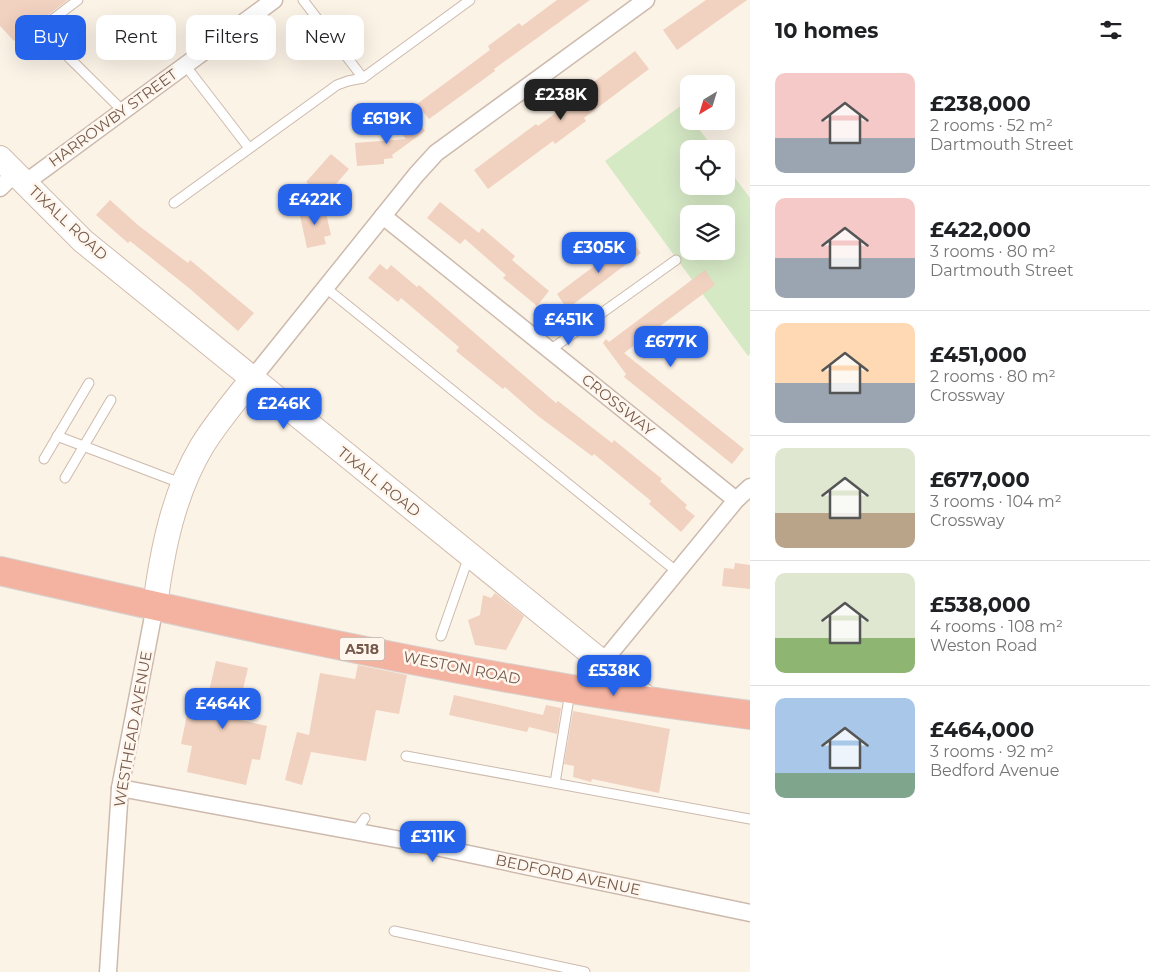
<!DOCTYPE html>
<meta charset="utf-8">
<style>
:root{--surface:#fff;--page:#f2f2f2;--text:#202124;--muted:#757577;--line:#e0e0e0;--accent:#2563eb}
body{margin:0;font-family:Montserrat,sans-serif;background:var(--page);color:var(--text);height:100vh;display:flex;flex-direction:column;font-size:19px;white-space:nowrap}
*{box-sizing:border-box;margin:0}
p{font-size:16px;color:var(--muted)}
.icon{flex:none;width:28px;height:28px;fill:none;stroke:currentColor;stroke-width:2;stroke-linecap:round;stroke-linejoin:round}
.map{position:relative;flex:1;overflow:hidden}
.side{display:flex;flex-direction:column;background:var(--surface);width:400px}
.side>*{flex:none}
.banner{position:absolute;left:15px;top:15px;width:475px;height:45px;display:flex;gap:10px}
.needle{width:32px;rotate:218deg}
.tools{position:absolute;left:680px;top:75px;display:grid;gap:10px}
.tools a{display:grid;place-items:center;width:55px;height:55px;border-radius:10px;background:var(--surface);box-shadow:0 5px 20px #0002;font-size:25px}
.price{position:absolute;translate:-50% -42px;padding:0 11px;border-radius:10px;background:var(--accent);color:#fff;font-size:16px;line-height:32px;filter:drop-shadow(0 1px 2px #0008)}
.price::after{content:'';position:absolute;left:50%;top:30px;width:15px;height:11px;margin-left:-8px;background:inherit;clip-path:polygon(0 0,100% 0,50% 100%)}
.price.selected{background:#222;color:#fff}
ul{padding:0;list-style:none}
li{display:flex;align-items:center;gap:15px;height:125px;padding:0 25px}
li+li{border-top:1px solid var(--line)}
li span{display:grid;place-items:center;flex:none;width:140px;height:100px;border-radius:10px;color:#555}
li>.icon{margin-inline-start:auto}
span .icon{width:60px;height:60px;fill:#fffc;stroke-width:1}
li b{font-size:21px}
h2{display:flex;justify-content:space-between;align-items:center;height:60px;padding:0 25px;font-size:21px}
.tag{padding:0 18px;border-radius:10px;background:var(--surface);box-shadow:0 5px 20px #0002;font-size:18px;line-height:45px}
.tag.selected{background:var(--accent);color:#fff}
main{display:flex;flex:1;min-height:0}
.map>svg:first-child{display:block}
</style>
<main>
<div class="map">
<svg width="750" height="972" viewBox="0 0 750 972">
<rect width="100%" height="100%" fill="#fcf3e7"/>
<path fill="#d6e9c5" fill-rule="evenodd" d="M682,105L689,115V121H693L714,149H689V186H726V166L750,198V354L748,356L605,161ZM689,214H726V251H689Z"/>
<g fill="#f1d1bf">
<polygon points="0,0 68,0 14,41 0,26"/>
<polygon points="557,0 590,0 494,69 495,71 429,119 417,104 490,50 488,46 519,23 522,26"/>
<polygon points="706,0 747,0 677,50 663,30"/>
<polygon points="635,51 649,69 584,118 586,121 555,144 553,141 488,189 474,170 536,124 538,126 576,98 575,96"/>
<polygon points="414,116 425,131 392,155 393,158 384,159 384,164 357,166 355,143 406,139 398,129"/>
<polygon points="331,154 349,169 324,198 306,182"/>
<polygon points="110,200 139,226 188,263 190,260 254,313 238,331 189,288 130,241 128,243 96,215"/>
<polygon points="440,202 479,233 482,228 515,256 512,260 549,291 537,306 503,278 506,275 465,239 460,244 427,218"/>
<polygon points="324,205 331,235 324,237 326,244 307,248 299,211"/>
<polygon points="630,239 641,253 567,309 557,294"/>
<polygon points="380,264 387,270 391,265 417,287 419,285 556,403 558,401 612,443 614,440 662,479 660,481 687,505 685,508 695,516 681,532 649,504 651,501 594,454 592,456 538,416 505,387 503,389 456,351 459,347 401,298 398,302 368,278"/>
<polygon points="705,270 715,285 624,353 744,449 732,464 624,377 626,374 603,343 606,339 609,342"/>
<polygon points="735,563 750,565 750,589 722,586 724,568 734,569"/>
<polygon points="495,593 524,616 506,650 475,645 468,620 480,615 483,595 491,598"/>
<polygon points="216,661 248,668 236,719 267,726 260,760 252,759 246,785 187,772 192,746 181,744 188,710 204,713"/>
<polygon points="358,665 407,675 399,714 376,710 366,761 311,752 302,785 285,780 297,732 309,735 320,673 355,679"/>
<polygon points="454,695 543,715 546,705 561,708 557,734 529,727 527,732 449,715"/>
<polygon points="573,711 670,729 659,793 592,779 591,782 573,777 574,766 564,764"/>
</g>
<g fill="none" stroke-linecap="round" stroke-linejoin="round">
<g stroke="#cdbaad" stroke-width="11">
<g id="lane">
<polyline points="78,0 40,29 123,111"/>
<polyline points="303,0 363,78 470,0"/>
<polyline points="185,65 249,148"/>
<polyline points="174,203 337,85 348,81 363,78"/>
<polyline points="326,288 676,571"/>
<polyline points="550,350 676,260"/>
<polyline points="57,436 183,484"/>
<polyline points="44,459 89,383"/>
<polyline points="65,478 111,400"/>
<polyline points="441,636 469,556"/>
<polyline points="406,756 750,819"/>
<polyline points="555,783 570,692"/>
<polyline points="355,832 365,818"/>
<polyline points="394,931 585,972"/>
</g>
</g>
<g stroke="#cdbaad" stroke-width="19">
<g id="street">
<polyline points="25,183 274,0"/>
<polyline points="0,188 15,173"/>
<polyline points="383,216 736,500"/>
<polyline points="252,379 416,175 436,153 646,0"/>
<polyline points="603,662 736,500 750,487"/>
<polyline points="120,788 407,841 750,913"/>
<polyline points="108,972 120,788 155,606"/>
</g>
</g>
<g stroke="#d2bcad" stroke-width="26">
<g id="secondary">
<polyline points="0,158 83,241 650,701"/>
<path d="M155,606C162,552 173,494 202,446C216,423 235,401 252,379"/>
</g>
</g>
<g stroke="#d8d1cd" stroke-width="30">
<path id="highway" d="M0,571C189,614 380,657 571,689C631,699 690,707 750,715"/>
</g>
<use href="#lane" stroke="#fff" stroke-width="9"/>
<use href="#street" stroke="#fff" stroke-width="16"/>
<use href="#secondary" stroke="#fff" stroke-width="24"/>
<use href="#highway" stroke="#f4b2a0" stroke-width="28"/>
</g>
<g text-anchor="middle" stroke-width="5" stroke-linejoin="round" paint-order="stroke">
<rect fill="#fff7ed" stroke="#9e887c" stroke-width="1" x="339.5" y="637.5" width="45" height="23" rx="4"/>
<g font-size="14" font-weight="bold" fill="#75594c">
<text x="362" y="654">A518</text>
</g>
<g font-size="15" fill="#75594c" stroke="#fff7ed">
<text transform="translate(113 118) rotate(-36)" y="5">HARROWBY STREET</text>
<text transform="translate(68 223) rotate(43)" y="5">TIXALL ROAD</text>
<text transform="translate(618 405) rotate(39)" y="5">CROSSWAY</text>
<text transform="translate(379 482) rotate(39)" y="5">TIXALL ROAD</text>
<text transform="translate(462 668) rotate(11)" y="5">WESTON ROAD</text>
<text transform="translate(133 729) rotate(-80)" y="5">WESTHEAD AVENUE</text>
<text transform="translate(568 875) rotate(12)" y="5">BEDFORD AVENUE</text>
</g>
</g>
</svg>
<div class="tools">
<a><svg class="needle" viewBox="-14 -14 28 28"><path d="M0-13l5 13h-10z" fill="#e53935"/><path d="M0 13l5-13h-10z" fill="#757577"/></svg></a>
<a><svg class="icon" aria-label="locate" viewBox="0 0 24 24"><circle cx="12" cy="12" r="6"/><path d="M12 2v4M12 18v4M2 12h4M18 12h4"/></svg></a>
<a><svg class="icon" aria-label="layers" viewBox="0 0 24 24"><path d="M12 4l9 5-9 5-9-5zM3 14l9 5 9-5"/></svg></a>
</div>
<b class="price selected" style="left:561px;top:121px">£238K</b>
<b class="price" style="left:387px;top:145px">£619K</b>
<b class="price" style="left:315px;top:226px">£422K</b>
<b class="price" style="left:599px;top:274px">£305K</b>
<b class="price" style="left:569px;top:346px">£451K</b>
<b class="price" style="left:671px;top:368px">£677K</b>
<b class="price" style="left:284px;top:430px">£246K</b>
<b class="price" style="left:614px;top:697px">£538K</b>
<b class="price" style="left:223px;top:730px">£464K</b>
<b class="price" style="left:433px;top:863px">£311K</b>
<div class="banner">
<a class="tag selected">Buy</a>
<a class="tag">Rent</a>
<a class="tag">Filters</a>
<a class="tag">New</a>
</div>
</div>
<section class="side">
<h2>10 homes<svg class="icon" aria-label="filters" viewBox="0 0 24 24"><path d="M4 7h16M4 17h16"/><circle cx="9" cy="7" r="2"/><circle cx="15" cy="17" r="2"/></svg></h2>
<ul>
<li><span style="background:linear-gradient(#f6c9c9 65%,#9aa5b1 0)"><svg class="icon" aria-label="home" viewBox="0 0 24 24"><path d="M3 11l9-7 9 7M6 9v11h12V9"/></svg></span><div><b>£238,000</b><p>2 rooms · 52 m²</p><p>Dartmouth Street</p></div></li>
<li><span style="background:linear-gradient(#f6c9c9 60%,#9aa5b1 0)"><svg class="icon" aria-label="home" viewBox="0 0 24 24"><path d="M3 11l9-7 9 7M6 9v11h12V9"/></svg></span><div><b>£422,000</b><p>3 rooms · 80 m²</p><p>Dartmouth Street</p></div></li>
<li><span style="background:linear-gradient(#ffd9b3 60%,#9aa5b1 0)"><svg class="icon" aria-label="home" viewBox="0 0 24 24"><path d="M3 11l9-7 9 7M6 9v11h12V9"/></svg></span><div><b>£451,000</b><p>2 rooms · 80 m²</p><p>Crossway</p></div></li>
<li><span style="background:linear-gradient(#dfe7d0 65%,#b9a48a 0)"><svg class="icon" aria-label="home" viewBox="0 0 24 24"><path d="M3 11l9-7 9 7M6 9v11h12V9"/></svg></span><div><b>£677,000</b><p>3 rooms · 104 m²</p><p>Crossway</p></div></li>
<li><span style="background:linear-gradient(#dfe7d0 65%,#8fb573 0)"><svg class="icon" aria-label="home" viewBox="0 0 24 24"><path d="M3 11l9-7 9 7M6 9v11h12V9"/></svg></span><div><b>£538,000</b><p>4 rooms · 108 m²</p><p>Weston Road</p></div></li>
<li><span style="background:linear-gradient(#a9c7e8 75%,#7fa58c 0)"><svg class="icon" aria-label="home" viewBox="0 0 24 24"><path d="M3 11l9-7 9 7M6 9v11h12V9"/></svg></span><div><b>£464,000</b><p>3 rooms · 92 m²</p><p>Bedford Avenue</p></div></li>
</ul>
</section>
</main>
